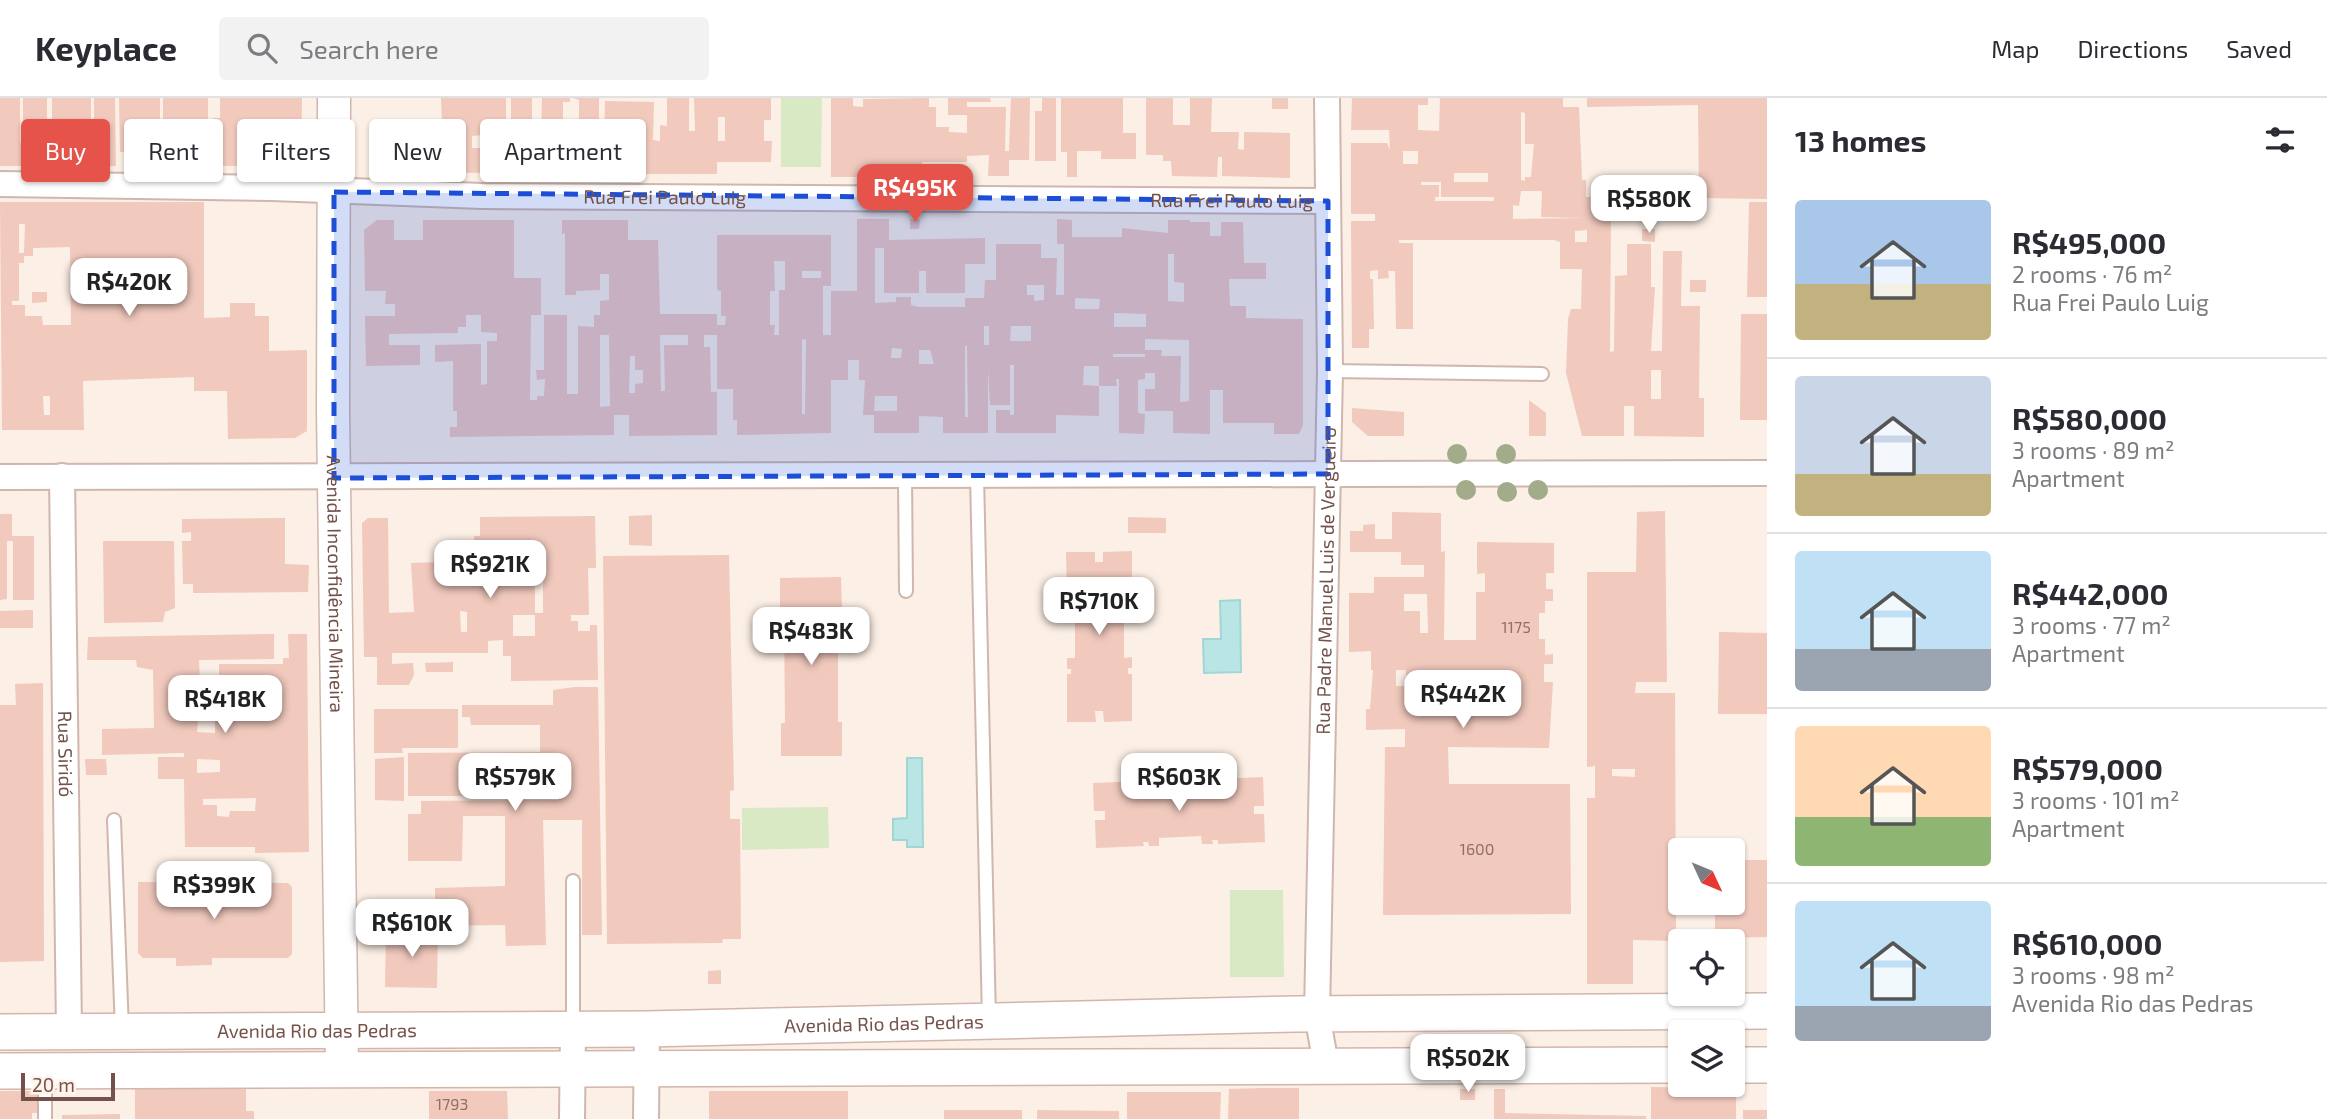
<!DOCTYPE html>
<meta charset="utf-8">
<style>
:root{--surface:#fff;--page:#f2f2f3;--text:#2b2b33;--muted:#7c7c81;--line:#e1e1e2;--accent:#e5534b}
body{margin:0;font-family:"Exo 2",sans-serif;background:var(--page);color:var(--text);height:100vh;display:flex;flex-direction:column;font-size:26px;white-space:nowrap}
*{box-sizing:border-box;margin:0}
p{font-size:23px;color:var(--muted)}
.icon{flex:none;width:38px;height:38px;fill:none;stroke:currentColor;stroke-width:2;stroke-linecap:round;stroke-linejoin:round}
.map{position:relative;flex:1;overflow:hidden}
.sheet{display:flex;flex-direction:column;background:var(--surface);width:560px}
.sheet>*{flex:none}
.hud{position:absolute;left:21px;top:21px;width:665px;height:63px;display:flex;gap:14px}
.needle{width:46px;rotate:134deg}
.buttons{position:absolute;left:1668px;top:740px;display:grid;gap:14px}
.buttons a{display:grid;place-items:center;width:77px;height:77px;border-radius:7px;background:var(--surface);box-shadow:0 2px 5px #0004;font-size:35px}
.scale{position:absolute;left:21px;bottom:18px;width:94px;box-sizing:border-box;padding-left:7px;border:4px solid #74524a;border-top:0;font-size:19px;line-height:24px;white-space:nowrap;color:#74524a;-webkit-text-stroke:5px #fff4eb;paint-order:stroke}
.price{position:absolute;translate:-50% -60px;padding:0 16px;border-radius:14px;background:#fff;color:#222;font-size:23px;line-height:46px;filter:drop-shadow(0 2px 4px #0008)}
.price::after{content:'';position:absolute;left:50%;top:42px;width:21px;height:16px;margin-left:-10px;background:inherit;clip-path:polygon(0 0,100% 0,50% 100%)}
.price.on{background:var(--accent);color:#fff}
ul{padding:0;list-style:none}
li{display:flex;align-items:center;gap:21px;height:175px;padding:0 28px}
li+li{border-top:2px solid var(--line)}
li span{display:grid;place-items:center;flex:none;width:196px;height:140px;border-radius:7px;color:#555}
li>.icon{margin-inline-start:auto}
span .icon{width:84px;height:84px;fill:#fffc;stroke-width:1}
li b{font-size:30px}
h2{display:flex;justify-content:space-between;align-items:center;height:84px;padding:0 28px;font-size:30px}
.tag{padding:0 24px;border-radius:7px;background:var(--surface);box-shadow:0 2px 5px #0004;font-size:24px;line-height:63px}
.tag.on{background:var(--accent);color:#fff}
header{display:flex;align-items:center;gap:42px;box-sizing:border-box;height:98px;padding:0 35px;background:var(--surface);border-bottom:2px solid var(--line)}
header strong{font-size:33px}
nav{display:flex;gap:38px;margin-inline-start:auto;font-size:24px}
.search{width:490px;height:63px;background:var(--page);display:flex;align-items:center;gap:18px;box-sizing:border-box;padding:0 24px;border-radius:7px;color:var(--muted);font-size:26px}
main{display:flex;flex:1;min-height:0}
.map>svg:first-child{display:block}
</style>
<header>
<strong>Keyplace</strong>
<div class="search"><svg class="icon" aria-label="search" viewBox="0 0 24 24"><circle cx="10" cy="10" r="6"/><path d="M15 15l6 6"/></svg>Search here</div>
<nav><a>Map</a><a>Directions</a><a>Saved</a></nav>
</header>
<main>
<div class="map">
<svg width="1767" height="1021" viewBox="0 0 1767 1021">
<rect width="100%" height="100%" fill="#fcefe5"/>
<g fill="#d9e9c3">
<polygon points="781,0 822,0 821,69 781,69"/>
<polygon points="828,709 829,750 742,752 742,710"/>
<polygon points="1230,792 1283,792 1284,879 1230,879"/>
</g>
<g fill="#b9e5e4" stroke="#a0d7d6" stroke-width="2">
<polygon points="1240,502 1241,574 1204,575 1203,541 1221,541 1220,503"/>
<polygon points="907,660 922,660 923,749 907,749 907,742 893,742 893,721 907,720"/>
</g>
<g fill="#f1c9bd" fill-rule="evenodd">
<polygon points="0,0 20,0 20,45 23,46 23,0 47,0 47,38 52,38 52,0 91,0 91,28 94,27 94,0 115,0 116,68 0,68"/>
<polygon points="119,0 160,0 160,46 163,46 163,0 208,0 208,49 213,49 213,20 220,20 220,0 302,0 301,60 292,68 143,68 142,54 120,54"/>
<path d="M441,0H506V57H511V0H532V38L541,37L542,0H570V4H563V38H554V62H541V57H511V75L377,74L374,71L373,49L443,50ZM483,37V50H472V38Z"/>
<path d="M573,0H599V42H604L605,3L654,4L653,42L660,43V27L667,28V0H689V33H695L694,0H771V22H764V43H772L771,64H717V76H641V56L616,55V75H569L573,22H579V2ZM718,19H725V43H718Z"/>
<polygon points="831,0 853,0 853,8 863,9 863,1 929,0 929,9 936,9 936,29 949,29 949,34 967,35 967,17 948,17 948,0 990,0 991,4 967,4 967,9 1006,9 1005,53 1009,53 1011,0 1030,0 1029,62 1009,62 1009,78 988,78 989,57 967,58 967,64 922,64 922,79 831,79"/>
<polygon points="1042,0 1056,0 1056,63 1035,63 1035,13 1042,13"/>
<polygon points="1061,0 1123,0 1123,35 1136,35 1136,61 1101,61 1101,53 1077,53 1077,79 1067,79 1067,54 1061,54"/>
<polygon points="1146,0 1173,0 1173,27 1190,27 1190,0 1212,0 1211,34 1239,34 1238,51 1244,52 1244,34 1290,35 1290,80 1222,78 1222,59 1218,59 1217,79 1172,78 1171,63 1163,63 1163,57 1146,57"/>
<rect x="1272" y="0" width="16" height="11"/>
<path d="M1352,0H1428V7H1418V32L1439,33L1440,0H1563V9H1579L1582,82H1586V99H1634V119H1611L1610,254L1614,253L1615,178L1627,177V146H1651V189H1655L1651,253H1662L1663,153H1682L1681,208H1700L1699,300H1704V339L1634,338V308H1624V338H1582L1566,275L1568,221L1571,211H1581L1582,171H1560V144L1554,142H1399V145H1413V231H1396L1395,173H1388L1389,180L1378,181V172L1370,173V181H1373L1374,231H1369V250H1352L1351,123H1375V116H1351V45H1387L1390,52L1389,32H1351ZM1521,14L1525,15V46H1534L1531,79H1525V83L1521,82ZM1403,53H1418V66H1403ZM1454,75H1488V84H1454ZM1421,84H1441V99H1494V103H1435V99H1439V87H1421ZM1521,93H1542L1541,119L1587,120L1513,121V107L1519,108ZM1587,132V144H1575V133ZM1651,272H1661V301H1651Z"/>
<polygon points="1587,0 1767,0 1767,101 1699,100 1698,7 1587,9"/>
<rect x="1657" y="99" width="25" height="14"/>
<path d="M0,104H204V220L230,219V205H255V218H269V253L307,252V333L295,340L228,341L227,293H194V279L83,283L84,332H2ZM19,126H25L24,155H19ZM70,149L71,227H43L42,218H25V207H12V203H19V165H24V158H33V150ZM43,298H50V317H44Z"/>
<polygon points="1749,104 1767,104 1767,199 1747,199"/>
<path d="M857,121H889V142L985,140V166H965V195H926V173H919V195H884V150H875V205L896,204V199H911V207L919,209H965V200H984L985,182H996V146H1041V160H1057L1056,197H1064V146H1057V121L1072,122V139H1122V130L1168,135V122H1190V124H1210V138H1221V124H1243L1244,165H1266V181H1229L1230,208H1246V220L1303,221V327L1299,336H1274V325H1223V292H1210V336L1173,335V313H1145V291H1155V275H1145V281L1138,282V315L1145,316L1144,336L1119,335V281H1116L1117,288H1099V268H1084L1083,287L1099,288V318L1056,317V335H996V312H1010V317H1014V267H1010V307H990L988,269V335H943V319L919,318V335H874V317H863L865,282H859V262H848V282H831V335L737,337V322H733V291H717V237H704V249H710L711,294H717V337L629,338V317H614V337L450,339V329H457V313H453V263L435,264V247L481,246V287L487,286V243H497V235L481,234V217H466V229H458V235L389,236V247H420V267L366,268L365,218H395V206H385L386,193H365L364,132L377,122H394V142H423V122H514V180H541V217H531L530,302H537V298H544L545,281L537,282L536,272H544V217H567V296H578V228L594,229V217H600V203L609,202V176H600V192L576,193V197H565V135L562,136V122H628V142H658L660,216H717V227H725L726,218H721V193L717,192V137H831V188H823V237H831V193H857ZM1168,156H1174V184L1184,185V204L1168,203ZM774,163H785V192H779V237H774L775,227H770V193H775ZM802,173H821V180H802ZM1027,187H1044V202L1034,203V197H1027ZM1075,200L1100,201L1099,211H1075ZM1114,215L1146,216V229H1114ZM984,228H989V247H984ZM1011,228H1031V243H1010ZM600,237H609L610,308L600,309ZM660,237H688V247H664L665,293H661ZM802,241L806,242L805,316H802ZM1145,241L1189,242V303L1180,304L1181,258H1161L1162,252H1145ZM965,248H967L968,319H965ZM892,250L902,251L901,260H891ZM919,252H930L934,266H919ZM1113,256H1145V259H1113ZM630,258H635V272H643V285L635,286V295H629ZM875,298H897V313H874Z"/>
<polygon points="910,121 920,121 919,131 910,131"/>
<polygon points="1642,131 1655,131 1655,144 1642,143"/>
<rect x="1690" y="182" width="16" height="12"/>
<polygon points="32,194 47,194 47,204 32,205"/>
<polygon points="1741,216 1767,216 1767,322 1740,322"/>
<polygon points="1529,302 1546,315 1546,338 1529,338"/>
<polygon points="1352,310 1404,314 1404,338 1368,338 1352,324"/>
<path d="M1665,413L1667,584H1636L1635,595H1675L1676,843L1633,842V886H1587V700H1595V668L1587,669V474H1636L1637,414ZM1612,671H1635V679L1612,678Z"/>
<path d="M1392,414L1441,415V454L1445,453L1444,542H1476V494H1485V475L1477,476V444L1554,445V475H1546V491H1553V503H1545V515H1539V541H1545V557L1553,556V566H1544V584H1553L1549,650L1448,649L1449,686H1570L1571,816L1383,817L1385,649H1405V631L1366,632V611H1370L1373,572H1371V553L1349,554V495H1374V479H1424V467H1401V454H1350V433H1363V427L1375,426V441H1392ZM1404,496H1427L1428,535H1420V513H1404ZM1396,572H1406V588H1396ZM1433,586L1444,587V601L1433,602Z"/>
<polygon points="0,416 12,416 12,438 34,438 34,502 13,502 13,443 7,443 7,501 0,502"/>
<polygon points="652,417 652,448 629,447 629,418"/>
<path d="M595,418L596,470H588L589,517H571V523H578V533H590V527H597L598,582L511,583V558H503V542L488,543V555H392V566L413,565L414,577L409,587H377V559H364L362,425L368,420H388L389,515L414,514L411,465L475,463L474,438H480V419ZM535,470H543V515H535ZM460,513L467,514V534H461ZM513,517H535V538H513Z"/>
<polygon points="1128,419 1166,420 1166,435 1128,435"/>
<polygon points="285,420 285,466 309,467 308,494 193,495 193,486 183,486 182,443 191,443 191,434 182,435 182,421"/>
<polygon points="103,443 174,443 175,510 165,514 163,524 104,525"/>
<polygon points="1132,453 1132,501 1128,501 1128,507 1132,507 1132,517 1124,517 1124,560 1132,559 1132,570 1128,570 1128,576 1132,576 1132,623 1104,624 1103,613 1095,613 1096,624 1067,624 1067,576 1071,576 1071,571 1067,571 1067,560 1075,560 1075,518 1067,518 1067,507 1071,507 1071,502 1067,502 1066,454 1095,454 1095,464 1103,464 1103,454"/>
<polygon points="729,457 734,692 730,693 730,721 740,721 741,841 723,841 722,845 607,846 603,458"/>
<polygon points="841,479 842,512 838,513 838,624 842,624 842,658 781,658 781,625 785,625 784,513 780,513 780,480"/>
<polygon points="33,512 33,530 0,530 0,513"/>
<polygon points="1719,534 1767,535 1767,616 1718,616"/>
<path d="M274,536V561L199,562L200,585H219V566H283V560H289L288,536H307L309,754L255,755V749H185L184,681H158V659H184V655L102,657V631L154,630L153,572L137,569L136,562H87L88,539ZM200,593H209V603L256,602V608H280V612L215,614V635L197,634ZM197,661L220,662V674L197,675ZM256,700L255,713H230L229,719L217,718V707H203V701Z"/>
<polygon points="453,564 453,574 426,574 425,565"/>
<polygon points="43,585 44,863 0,864 0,607 16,607 15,586"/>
<polygon points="575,589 598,589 602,837 582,837 582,722 543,722 546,847 506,848 505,827 435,828 435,790 505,788 505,718 463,718 462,763 408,763 408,716 421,716 421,703 558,702 557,669 549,669 549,698 408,698 408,655 540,654 540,627 471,627 470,619 462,619 462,607 553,607 553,592"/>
<polygon points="374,611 458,611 458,650 402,650 403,655 374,655"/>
<polygon points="404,659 404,703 375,702 375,661"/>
<polygon points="85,661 106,661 107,677 86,677"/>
<polygon points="1263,679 1264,708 1254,708 1254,716 1264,716 1265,744 1218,746 1218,742 1212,742 1213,746 1202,746 1201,738 1159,740 1159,748 1149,748 1148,744 1143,744 1144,748 1096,750 1095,722 1105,722 1105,713 1094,713 1093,685 1142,683 1142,688 1147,687 1147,683 1157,683 1158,691 1200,690 1200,682 1211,681 1210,685 1216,685 1216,681"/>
<polygon points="1732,762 1767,762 1767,839 1715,840 1715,805 1732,805"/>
<polygon points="138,784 288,785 292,789 292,856 288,860 212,860 212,867 176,868 176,860 143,860 138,855"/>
<polygon points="386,832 438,832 437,890 385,889"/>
<polygon points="721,872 721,886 708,886 708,873"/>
<polygon points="1651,989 1736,990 1736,1021 1651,1021"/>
<polygon points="135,990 246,991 246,1013 254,1013 254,1021 135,1021"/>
<polygon points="1263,990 1299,990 1299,1021 1228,1021 1229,991"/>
<rect x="1460" y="991" width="15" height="11"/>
<polygon points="1494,991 1505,991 1505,1015 1646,1018 1646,1021 1494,1021"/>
<polygon points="0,993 42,993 42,1015 32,1015 32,1021 0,1021"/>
<polygon points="429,993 507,993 508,1021 429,1021"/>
<rect x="709" y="993" width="139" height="28"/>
<polygon points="1127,994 1221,994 1220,1021 1127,1021"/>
<rect x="944" y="1012" width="78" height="9"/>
<polygon points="1037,1012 1119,1013 1119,1021 1037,1021"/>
<rect x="1743" y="1012" width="24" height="9"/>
<polygon points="120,1016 120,1021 62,1021 62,1017"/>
</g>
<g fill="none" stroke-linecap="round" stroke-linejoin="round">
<g stroke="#cfb7ae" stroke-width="16">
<g id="service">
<polyline points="1330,273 1542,276"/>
<polyline points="977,377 989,922"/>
<polyline points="905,378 906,493"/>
<polyline points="114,722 122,932"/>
<polyline points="573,783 573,929"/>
<polyline points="45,1021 45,973"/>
</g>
</g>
<g stroke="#cfb7ae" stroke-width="28">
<g id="minor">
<path id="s1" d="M0,86L272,90L482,98L1328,103"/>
<path id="s2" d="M62,378L69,934"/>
<polyline points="0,379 1767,375"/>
<path id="s3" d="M1326,967L1317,916L1330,273L1327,0"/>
<polyline points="572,1021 573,931"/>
<polyline points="646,1021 647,931"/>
</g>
</g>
<g stroke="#cfb7ae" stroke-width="35">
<g id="tertiary">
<path id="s4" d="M334,0L333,312L342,971"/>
</g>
</g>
<g stroke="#d2b6ab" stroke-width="38">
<g id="secondary">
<path id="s5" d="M0,934L647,931L1296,916L1767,913"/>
<polyline points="1732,967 1767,967"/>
<polyline points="0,973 1680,967"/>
</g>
</g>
<use href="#service" stroke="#fff" stroke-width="12"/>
<use href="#minor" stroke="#fff" stroke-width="24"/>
<use href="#tertiary" stroke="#fff" stroke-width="32"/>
<use href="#secondary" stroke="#fff" stroke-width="35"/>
</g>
<g fill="#a2ab8a">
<circle cx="1457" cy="356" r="10"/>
<circle cx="1506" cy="356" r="10"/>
<circle cx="1466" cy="392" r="10"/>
<circle cx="1538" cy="392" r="10"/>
<circle cx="1507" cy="394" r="10"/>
</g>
<path fill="#1d4ed8" fill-opacity="0.2" stroke="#1d4ed8" stroke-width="5" stroke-dasharray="14 9" stroke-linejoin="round" d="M334,94L1328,103V376L334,380Z"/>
<g text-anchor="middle" stroke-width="6" stroke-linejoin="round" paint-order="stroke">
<g font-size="16" fill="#937067">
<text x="1516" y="535">1175</text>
<text x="1477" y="757">1600</text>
<text x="452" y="1012">1793</text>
</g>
<g font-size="19" fill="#74524a" stroke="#fff4eb">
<text dy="7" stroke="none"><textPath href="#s1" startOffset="665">Rua Frei Paulo Luig</textPath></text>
<text dy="7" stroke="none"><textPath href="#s1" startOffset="1232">Rua Frei Paulo Luig</textPath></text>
<text dy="7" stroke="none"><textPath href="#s3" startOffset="485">Rua Padre Manuel Luis de Vergueiro</textPath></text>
<text dy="7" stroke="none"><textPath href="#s4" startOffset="486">Avenida Inconfidência Mineira</textPath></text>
<text dy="7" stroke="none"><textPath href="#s2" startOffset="278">Rua Siridó</textPath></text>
<text dy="7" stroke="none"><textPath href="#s5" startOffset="884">Avenida Rio das Pedras</textPath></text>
<text dy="7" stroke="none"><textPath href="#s5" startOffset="317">Avenida Rio das Pedras</textPath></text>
</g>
</g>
</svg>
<div class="buttons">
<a><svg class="needle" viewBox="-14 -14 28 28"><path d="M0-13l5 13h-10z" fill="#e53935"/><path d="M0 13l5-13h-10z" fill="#7c7c81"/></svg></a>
<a><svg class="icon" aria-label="locate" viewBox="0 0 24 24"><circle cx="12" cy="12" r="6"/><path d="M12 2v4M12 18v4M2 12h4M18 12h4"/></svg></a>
<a><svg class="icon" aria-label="layers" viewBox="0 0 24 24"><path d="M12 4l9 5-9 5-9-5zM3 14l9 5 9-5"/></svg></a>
</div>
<div class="scale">20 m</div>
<b class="price on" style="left:915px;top:126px">R$495K</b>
<b class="price" style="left:1649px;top:137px">R$580K</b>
<b class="price" style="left:129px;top:220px">R$420K</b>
<b class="price" style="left:490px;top:502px">R$921K</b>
<b class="price" style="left:1099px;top:539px">R$710K</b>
<b class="price" style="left:811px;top:569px">R$483K</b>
<b class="price" style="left:1463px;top:632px">R$442K</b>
<b class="price" style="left:225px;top:637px">R$418K</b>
<b class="price" style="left:515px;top:715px">R$579K</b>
<b class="price" style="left:1179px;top:715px">R$603K</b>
<b class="price" style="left:214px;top:823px">R$399K</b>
<b class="price" style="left:412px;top:861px">R$610K</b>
<b class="price" style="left:1468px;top:996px">R$502K</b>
<div class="hud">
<a class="tag on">Buy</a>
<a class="tag">Rent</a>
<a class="tag">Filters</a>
<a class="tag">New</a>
<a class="tag">Apartment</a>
</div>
</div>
<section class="sheet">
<h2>13 homes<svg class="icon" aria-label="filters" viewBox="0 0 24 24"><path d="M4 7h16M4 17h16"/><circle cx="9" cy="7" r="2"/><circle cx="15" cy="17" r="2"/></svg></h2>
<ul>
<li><span style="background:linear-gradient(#a9c7e8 60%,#c2b280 0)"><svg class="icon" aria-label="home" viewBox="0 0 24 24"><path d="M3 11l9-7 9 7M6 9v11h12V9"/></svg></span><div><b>R$495,000</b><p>2 rooms · 76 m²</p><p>Rua Frei Paulo Luig</p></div></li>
<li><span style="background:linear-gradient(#c9d6e8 70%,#c2b280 0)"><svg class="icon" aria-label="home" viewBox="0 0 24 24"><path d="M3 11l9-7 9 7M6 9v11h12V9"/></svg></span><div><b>R$580,000</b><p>3 rooms · 89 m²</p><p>Apartment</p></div></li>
<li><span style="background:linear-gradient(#bfe0f5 70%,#9aa5b1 0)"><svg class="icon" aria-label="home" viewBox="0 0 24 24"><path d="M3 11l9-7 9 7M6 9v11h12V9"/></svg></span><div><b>R$442,000</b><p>3 rooms · 77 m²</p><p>Apartment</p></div></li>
<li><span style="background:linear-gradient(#ffd9b3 65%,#8fb573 0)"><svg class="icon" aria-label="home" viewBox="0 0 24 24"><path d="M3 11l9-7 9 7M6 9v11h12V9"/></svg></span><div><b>R$579,000</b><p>3 rooms · 101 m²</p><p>Apartment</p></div></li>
<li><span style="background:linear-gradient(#bfe0f5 75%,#9aa5b1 0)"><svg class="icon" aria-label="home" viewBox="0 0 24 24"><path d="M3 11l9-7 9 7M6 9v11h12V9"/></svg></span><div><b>R$610,000</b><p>3 rooms · 98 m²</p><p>Avenida Rio das Pedras</p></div></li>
</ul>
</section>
</main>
